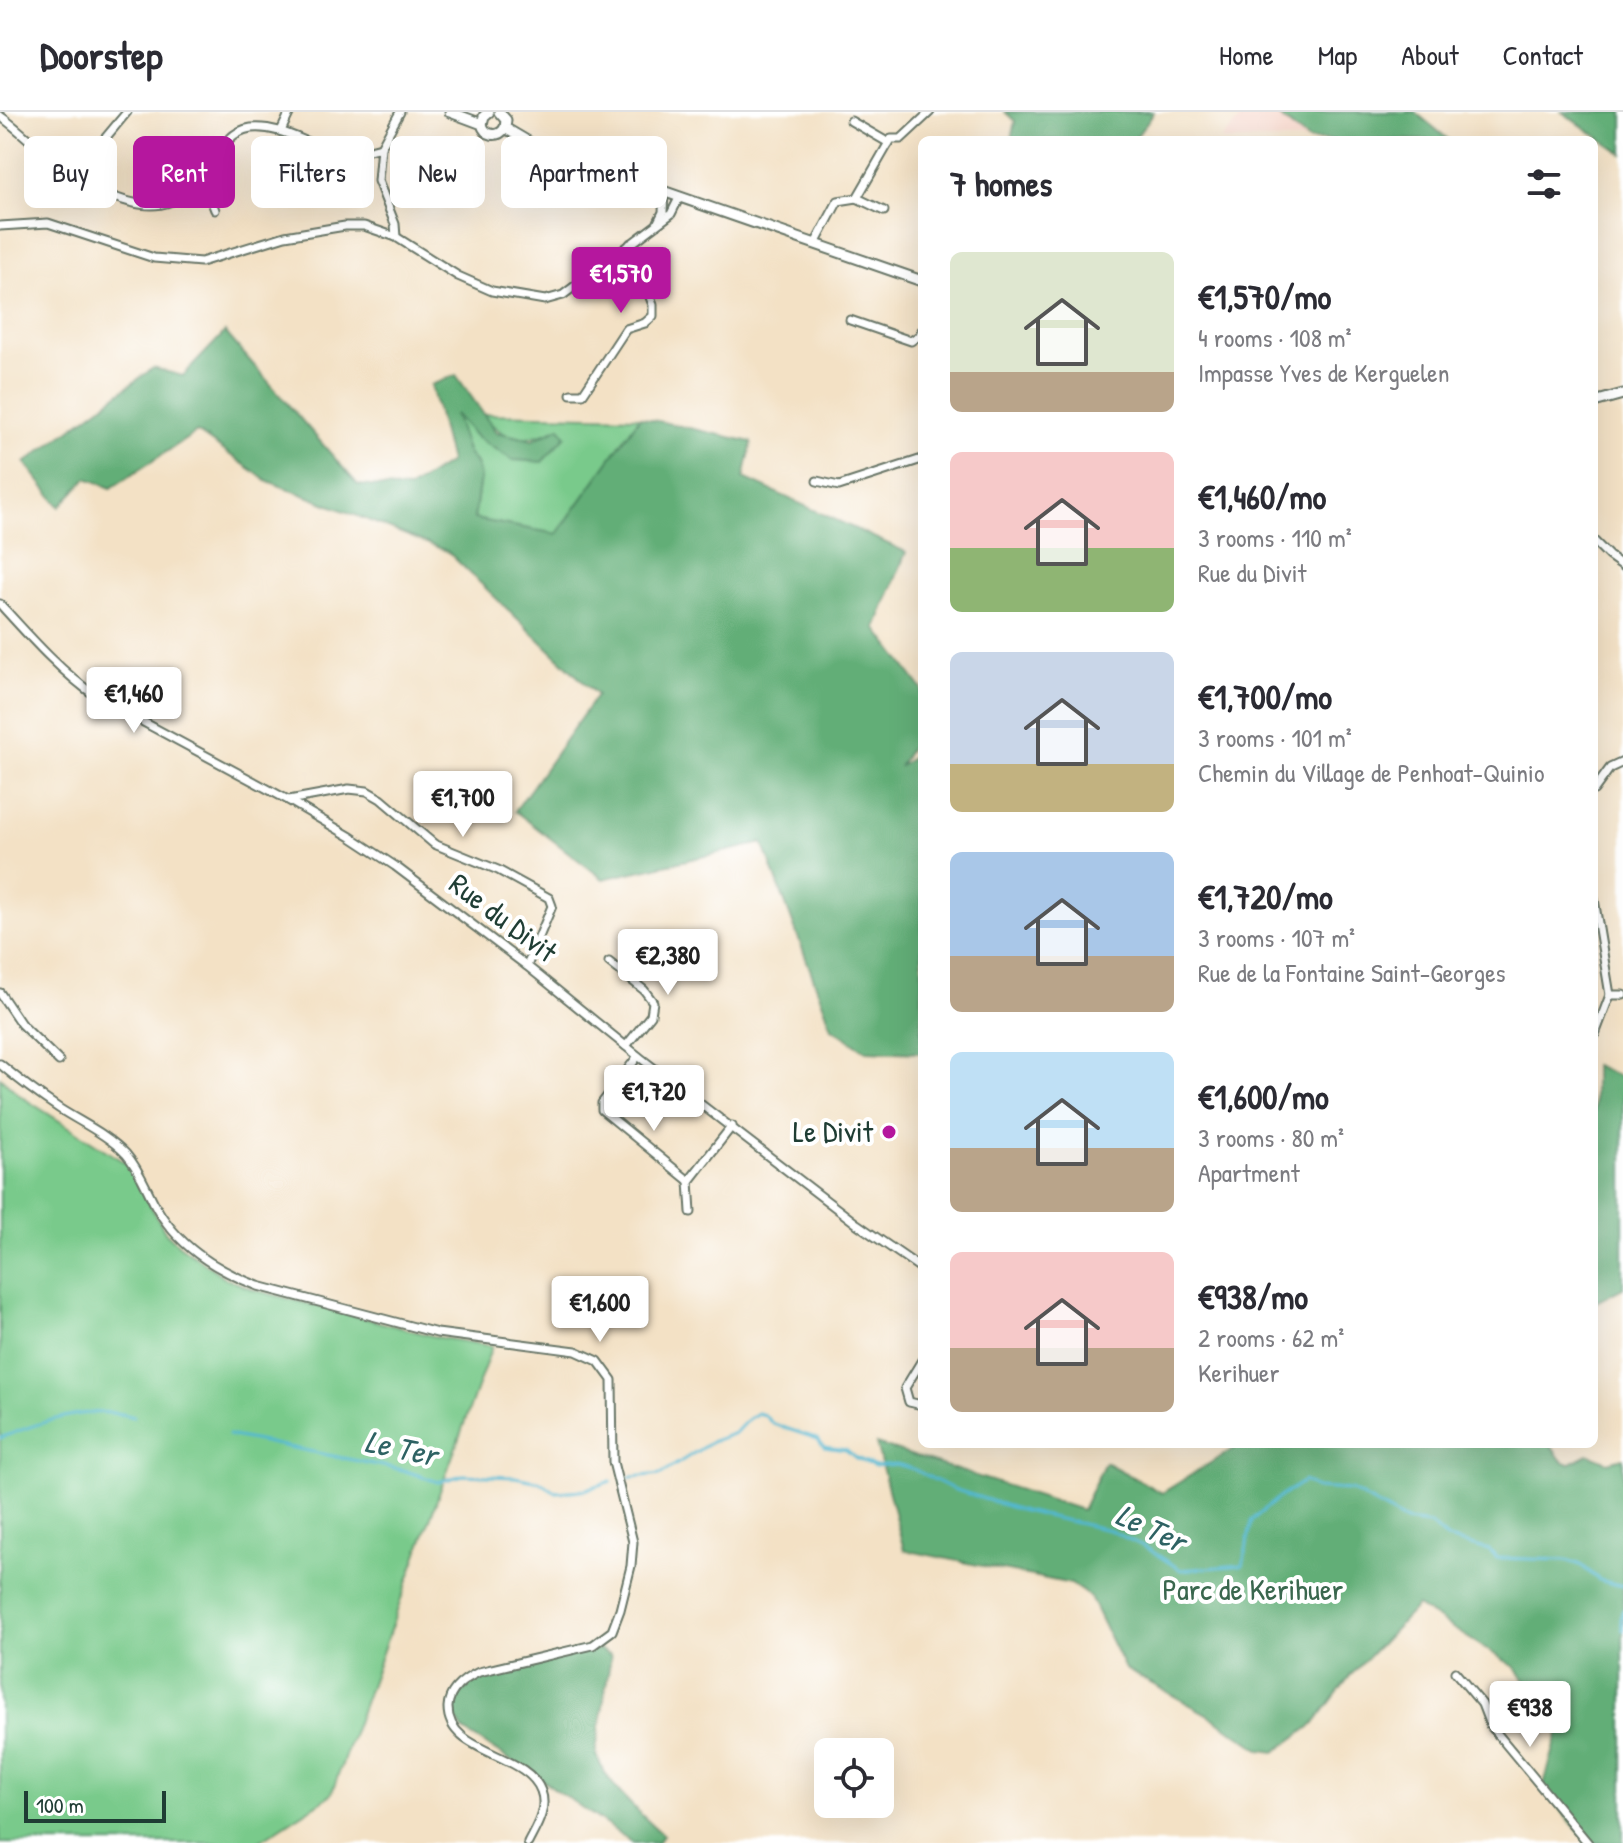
<!DOCTYPE html>
<meta charset="utf-8">
<style>
:root{--surface:#fff;--page:#f7f7f7;--text:#2b2b33;--muted:#7c7c81;--line:#e1e1e2;--accent:#b5179e}
body{margin:0;font-family:"Patrick Hand",sans-serif;background:var(--page);color:var(--text);height:100vh;display:flex;flex-direction:column;font-size:30px;white-space:nowrap}
*{box-sizing:border-box;margin:0}
p{font-size:26px;color:var(--muted)}
.icon{flex:none;width:44px;height:44px;fill:none;stroke:currentColor;stroke-width:2;stroke-linecap:round;stroke-linejoin:round}
.map{position:relative;flex:1;overflow:hidden}
.side{position:absolute;left:918px;top:24px;width:680px;height:1312px;display:flex;flex-direction:column;background:var(--surface);border-radius:12px;box-shadow:0 8px 32px #0002}
.side>*{flex:none}
.top-card{position:absolute;left:24px;top:24px;width:760px;height:72px;display:flex;gap:16px}
.tools{position:absolute;left:814px;top:1626px;display:grid;gap:16px}
.tools a{display:grid;place-items:center;width:80px;height:80px;border-radius:12px;background:var(--surface);box-shadow:0 8px 32px #0002;font-size:40px}
.scale{position:absolute;left:24px;bottom:20px;width:142px;box-sizing:border-box;padding-left:8px;border:4px solid #1f3d34;border-top:0;font-size:22px;line-height:28px;white-space:nowrap;color:#1f3d34;-webkit-text-stroke:6px #fff;paint-order:stroke}
.price{position:absolute;translate:-50% -68px;padding:0 18px;border-radius:8px;background:#fff;color:#222;font-size:26px;line-height:52px;filter:drop-shadow(0 2px 4px #0008)}
.price::after{content:'';position:absolute;left:50%;top:48px;width:24px;height:18px;margin-left:-12px;background:inherit;clip-path:polygon(0 0,100% 0,50% 100%)}
.price.active{background:var(--accent);color:#fff}
ul{padding:0;list-style:none}
li{display:flex;align-items:center;gap:24px;height:200px;padding:0 32px}
li span{display:grid;place-items:center;flex:none;width:224px;height:160px;border-radius:12px;color:#555}
li>.icon{margin-inline-start:auto}
span .icon{width:96px;height:96px;fill:#fffc;stroke-width:1}
li b{font-size:34px}
h2{display:flex;justify-content:space-between;align-items:center;height:96px;padding:0 32px;font-size:34px}
.pill{padding:0 28px;border-radius:12px;background:var(--surface);box-shadow:0 8px 32px #0002;font-size:28px;line-height:72px}
.pill.active{background:var(--accent);color:#fff}
header{display:flex;align-items:center;gap:48px;box-sizing:border-box;height:112px;padding:0 40px;background:var(--surface);border-bottom:2px solid var(--line)}
header strong{font-size:38px}
nav{display:flex;gap:44px;margin-inline-start:auto;font-size:28px}
.map>svg:first-child{display:block}
</style>
<header>
<strong>Doorstep</strong>
<nav><a>Home</a><a>Map</a><a>About</a><a>Contact</a></nav>
</header>
<div class="map">
<svg width="1623" height="1731" viewBox="0 0 1623 1731">
<rect width="100%" height="100%" fill="#fff"/>
<filter id="ink" filterUnits="userSpaceOnUse"><feTurbulence type="fractalNoise" baseFrequency=".0125" numOctaves="2"/><feDisplacementMap in="SourceGraphic" scale="16" xChannelSelector="R" yChannelSelector="G"/><feConvolveMatrix kernelMatrix="1 2 1 2 8 2 1 2 1" color-interpolation-filters="sRGB"/></filter>
<filter id="wash" filterUnits="userSpaceOnUse"><feTurbulence type="fractalNoise" baseFrequency=".006" numOctaves="4" result="noise"/><feDisplacementMap in="SourceGraphic" scale="32" xChannelSelector="R" yChannelSelector="G"/><feGaussianBlur stdDeviation="1.8" result="paint"/><feColorMatrix in="noise" values="0 0 0 0 0 0 0 0 0 0 0 0 0 0 0 0 0 1.4 0 .05"/><feComposite in="paint" operator="in"/></filter>
<g filter="url(#wash)">
<rect width="100%" height="100%" fill="#f3e1c5"/>
<polygon fill="#f6d2c4" points="1246,0 1273,0 1309,28 1221,28"/>
<g fill="#79ca8b" stroke="#4c8460" stroke-width="2">
<path d="M454,300L476,325L513,347L560,315C528,330 506,333 483,302L640,305L557,422L474,407L480,365L476,351L468,342Z"/>
<polygon points="0,965 22,985 127,1052 166,1121 179,1133 227,1167 255,1178 437,1225 492,1234 331,1683 257,1731 0,1731"/>
</g>
<g fill="#62ae77" stroke="#407656" stroke-width="2">
<polygon points="1005,0 1154,0 1134,28 1011,28 1015,9"/>
<polygon points="1273,0 1415,0 1449,28 1309,28"/>
<polygon points="1562,0 1623,0 1623,42"/>
<polygon points="225,220 358,373 408,377 450,350 431,273 456,263 496,320 533,328 560,315 566,324 542,350 513,348 476,325 455,302 468,342 476,351 480,365 474,407 557,422 640,305 752,330 744,366 906,440 876,516 922,577 922,616 899,655 922,638 922,941 866,939 832,916 763,731 603,767 515,699 597,583 447,439 268,369 197,320 111,376 87,366 60,395 25,351 153,256 183,264"/>
<polygon points="1594,953 1623,966 1623,1176 1594,1191"/>
<polygon points="876,1332 1082,1398 1105,1350 1162,1381 1241,1332 1550,1332 1561,1348 1569,1352 1588,1342 1608,1350 1623,1346 1623,1731 1588,1731 1543,1676 1560,1615 1515,1555 1417,1494 1350,1564 1313,1613 1275,1640 1261,1638 1207,1602 1125,1557 1090,1485 1071,1472 904,1438"/>
<path d="M599,1537L611,1543L596,1638C600,1668 641,1702 663,1723L657,1731H633L542,1668L464,1619L456,1607L453,1594L455,1584L481,1566Z"/>
</g>
<g fill="none" stroke-linecap="round" stroke-linejoin="round">
<g stroke="#52b8d1" stroke-width="3">
<polyline points="228,1323 403,1358 438,1370 463,1363 515,1365 540,1370 556,1380 584,1378 611,1369"/>
<path d="M0,1326C41,1310 89,1292 134,1305"/>
<polyline points="623,1366 661,1362 713,1329 735,1321 748,1307 758,1301 764,1303 773,1312 818,1327 824,1335 846,1338 856,1346 875,1354 896,1352 911,1356 953,1377 1023,1399 1109,1418 1145,1435 1181,1458 1243,1453 1252,1408 1277,1387 1304,1369 1316,1376 1351,1378 1406,1409 1430,1412 1448,1427 1489,1438 1497,1446 1566,1448 1581,1453 1599,1468 1623,1474"/>
<polyline points="1623,1498 1621,1508 1623,1518"/>
</g>
</g>
</g>
<g filter="url(#ink)">
<g fill="none" stroke-linecap="round" stroke-linejoin="round">
<g stroke="#697667" stroke-width="11">
<g id="minor">
<path d="M0,4C25,21 45,45 70,64C79,71 92,75 102,80C147,100 178,101 208,56C219,40 229,19 251,16C280,13 306,32 333,39C347,44 367,39 381,35L400,0"/>
<polyline points="851,9 889,31"/>
<polyline points="281,19 290,0"/>
<polyline points="381,35 378,69 395,112 396,125"/>
<polyline points="202,65 215,98"/>
<polyline points="72,66 127,0"/>
<polyline points="857,86 884,99"/>
<polyline points="658,110 663,100 664,80"/>
<polyline points="0,114 48,111 154,146 201,150 285,124 345,114 364,114 396,125 458,164 492,179 545,188 563,183 671,102 679,86"/>
<polyline points="815,132 838,89 857,86 891,27 901,27 930,0"/>
<polyline points="850,208 911,229 920,223 922,218"/>
<polyline points="571,282 583,282 626,217 645,211 653,204 653,193 630,132"/>
<polyline points="817,369 839,374 922,347"/>
<polyline points="1594,429 1609,444 1623,454"/>
<path d="M0,492C31,526 60,559 97,585L288,688L351,725L395,754L527,854L638,944L857,1112L922,1157"/>
<polyline points="1594,678 1610,656 1623,650"/>
<polyline points="289,688 349,677 367,679 381,687 434,732 498,758 549,786 552,794 527,854"/>
<polyline points="1594,787 1610,883 1623,883"/>
<polyline points="609,850 644,878 653,890 651,903 626,934"/>
<polyline points="0,881 21,912 59,949"/>
<polyline points="1594,925 1610,883"/>
<polyline points="638,944 602,991 602,998 689,1069 732,1014"/>
<path d="M0,952C19,968 39,983 60,997C82,1011 108,1023 126,1042C139,1057 145,1074 154,1091C176,1133 214,1157 258,1174L437,1221L576,1239L598,1249L612,1268L613,1350L633,1430L631,1454L620,1498L612,1519L593,1533L479,1560C464,1567 449,1577 448,1595C447,1642 527,1640 541,1679C548,1697 536,1715 528,1731"/>
<polyline points="689,1069 691,1100"/>
<polyline points="922,1248 905,1276 909,1290 922,1293"/>
<polyline points="1455,1560 1482,1592 1490,1613 1588,1731"/>
</g>
</g>
<g stroke="#697667" stroke-width="13">
<g id="tertiary">
<path d="M450,0L482,12C485,24 498,26 505,16"/>
<polyline points="499,0 506,8 505,16 539,36 922,169"/>
<polyline points="482,12 484,4 489,0"/>
<polyline points="1594,290 1623,282"/>
</g>
</g>
<use href="#minor" stroke="#fff" stroke-width="7"/>
<use href="#tertiary" stroke="#fff" stroke-width="9"/>
</g>
</g>
<circle fill="#b5179e" stroke="#fff" stroke-width="3" cx="889" cy="1020" r="8"/>
<g text-anchor="middle" stroke-width="8" stroke-linejoin="round" paint-order="stroke">
<g font-size="30" fill="#1f3d34" stroke="#fff">
<text transform="translate(503 806) rotate(37)" y="10">Rue du Divit</text>
</g>
<g font-size="30" fill="#1f3d34" stroke="#fff" text-anchor="end">
<text x="873" y="1030">Le Divit</text>
</g>
<g font-size="30" fill="#3a674e" stroke="#fff">
<text x="1253" y="1488">Parc de Kerihuer</text>
</g>
<g font-size="32" font-style="italic" fill="#2e6263" stroke="#fff">
<text transform="translate(401 1336) rotate(12)" y="11">Le Ter</text>
<text transform="translate(1151 1416) rotate(25)" y="11">Le Ter</text>
</g>
</g>
</svg>
<div class="tools">
<a><svg class="icon" aria-label="locate" viewBox="0 0 24 24"><circle cx="12" cy="12" r="6"/><path d="M12 2v4M12 18v4M2 12h4M18 12h4"/></svg></a>
</div>
<div class="scale">100 m</div>
<b class="price active" style="left:621px;top:203px">€1,570</b>
<b class="price" style="left:134px;top:623px">€1,460</b>
<b class="price" style="left:463px;top:727px">€1,700</b>
<b class="price" style="left:668px;top:885px">€2,380</b>
<b class="price" style="left:654px;top:1021px">€1,720</b>
<b class="price" style="left:600px;top:1232px">€1,600</b>
<b class="price" style="left:1530px;top:1637px">€938</b>
<div class="top-card">
<a class="pill">Buy</a>
<a class="pill active">Rent</a>
<a class="pill">Filters</a>
<a class="pill">New</a>
<a class="pill">Apartment</a>
</div>
<section class="side">
<h2>7 homes<svg class="icon" aria-label="filters" viewBox="0 0 24 24"><path d="M4 7h16M4 17h16"/><circle cx="9" cy="7" r="2"/><circle cx="15" cy="17" r="2"/></svg></h2>
<ul>
<li><span style="background:linear-gradient(#dfe7d0 75%,#b9a48a 0)"><svg class="icon" aria-label="home" viewBox="0 0 24 24"><path d="M3 11l9-7 9 7M6 9v11h12V9"/></svg></span><div><b>€1,570/mo</b><p>4 rooms · 108 m²</p><p>Impasse Yves de Kerguelen</p></div></li>
<li><span style="background:linear-gradient(#f6c9c9 60%,#8fb573 0)"><svg class="icon" aria-label="home" viewBox="0 0 24 24"><path d="M3 11l9-7 9 7M6 9v11h12V9"/></svg></span><div><b>€1,460/mo</b><p>3 rooms · 110 m²</p><p>Rue du Divit</p></div></li>
<li><span style="background:linear-gradient(#c9d6e8 70%,#c2b280 0)"><svg class="icon" aria-label="home" viewBox="0 0 24 24"><path d="M3 11l9-7 9 7M6 9v11h12V9"/></svg></span><div><b>€1,700/mo</b><p>3 rooms · 101 m²</p><p>Chemin du Village de Penhoat-Quinio</p></div></li>
<li><span style="background:linear-gradient(#a9c7e8 65%,#b9a48a 0)"><svg class="icon" aria-label="home" viewBox="0 0 24 24"><path d="M3 11l9-7 9 7M6 9v11h12V9"/></svg></span><div><b>€1,720/mo</b><p>3 rooms · 107 m²</p><p>Rue de la Fontaine Saint-Georges</p></div></li>
<li><span style="background:linear-gradient(#bfe0f5 60%,#b9a48a 0)"><svg class="icon" aria-label="home" viewBox="0 0 24 24"><path d="M3 11l9-7 9 7M6 9v11h12V9"/></svg></span><div><b>€1,600/mo</b><p>3 rooms · 80 m²</p><p>Apartment</p></div></li>
<li><span style="background:linear-gradient(#f6c9c9 60%,#b9a48a 0)"><svg class="icon" aria-label="home" viewBox="0 0 24 24"><path d="M3 11l9-7 9 7M6 9v11h12V9"/></svg></span><div><b>€938/mo</b><p>2 rooms · 62 m²</p><p>Kerihuer</p></div></li>
</ul>
</section>
</div>
